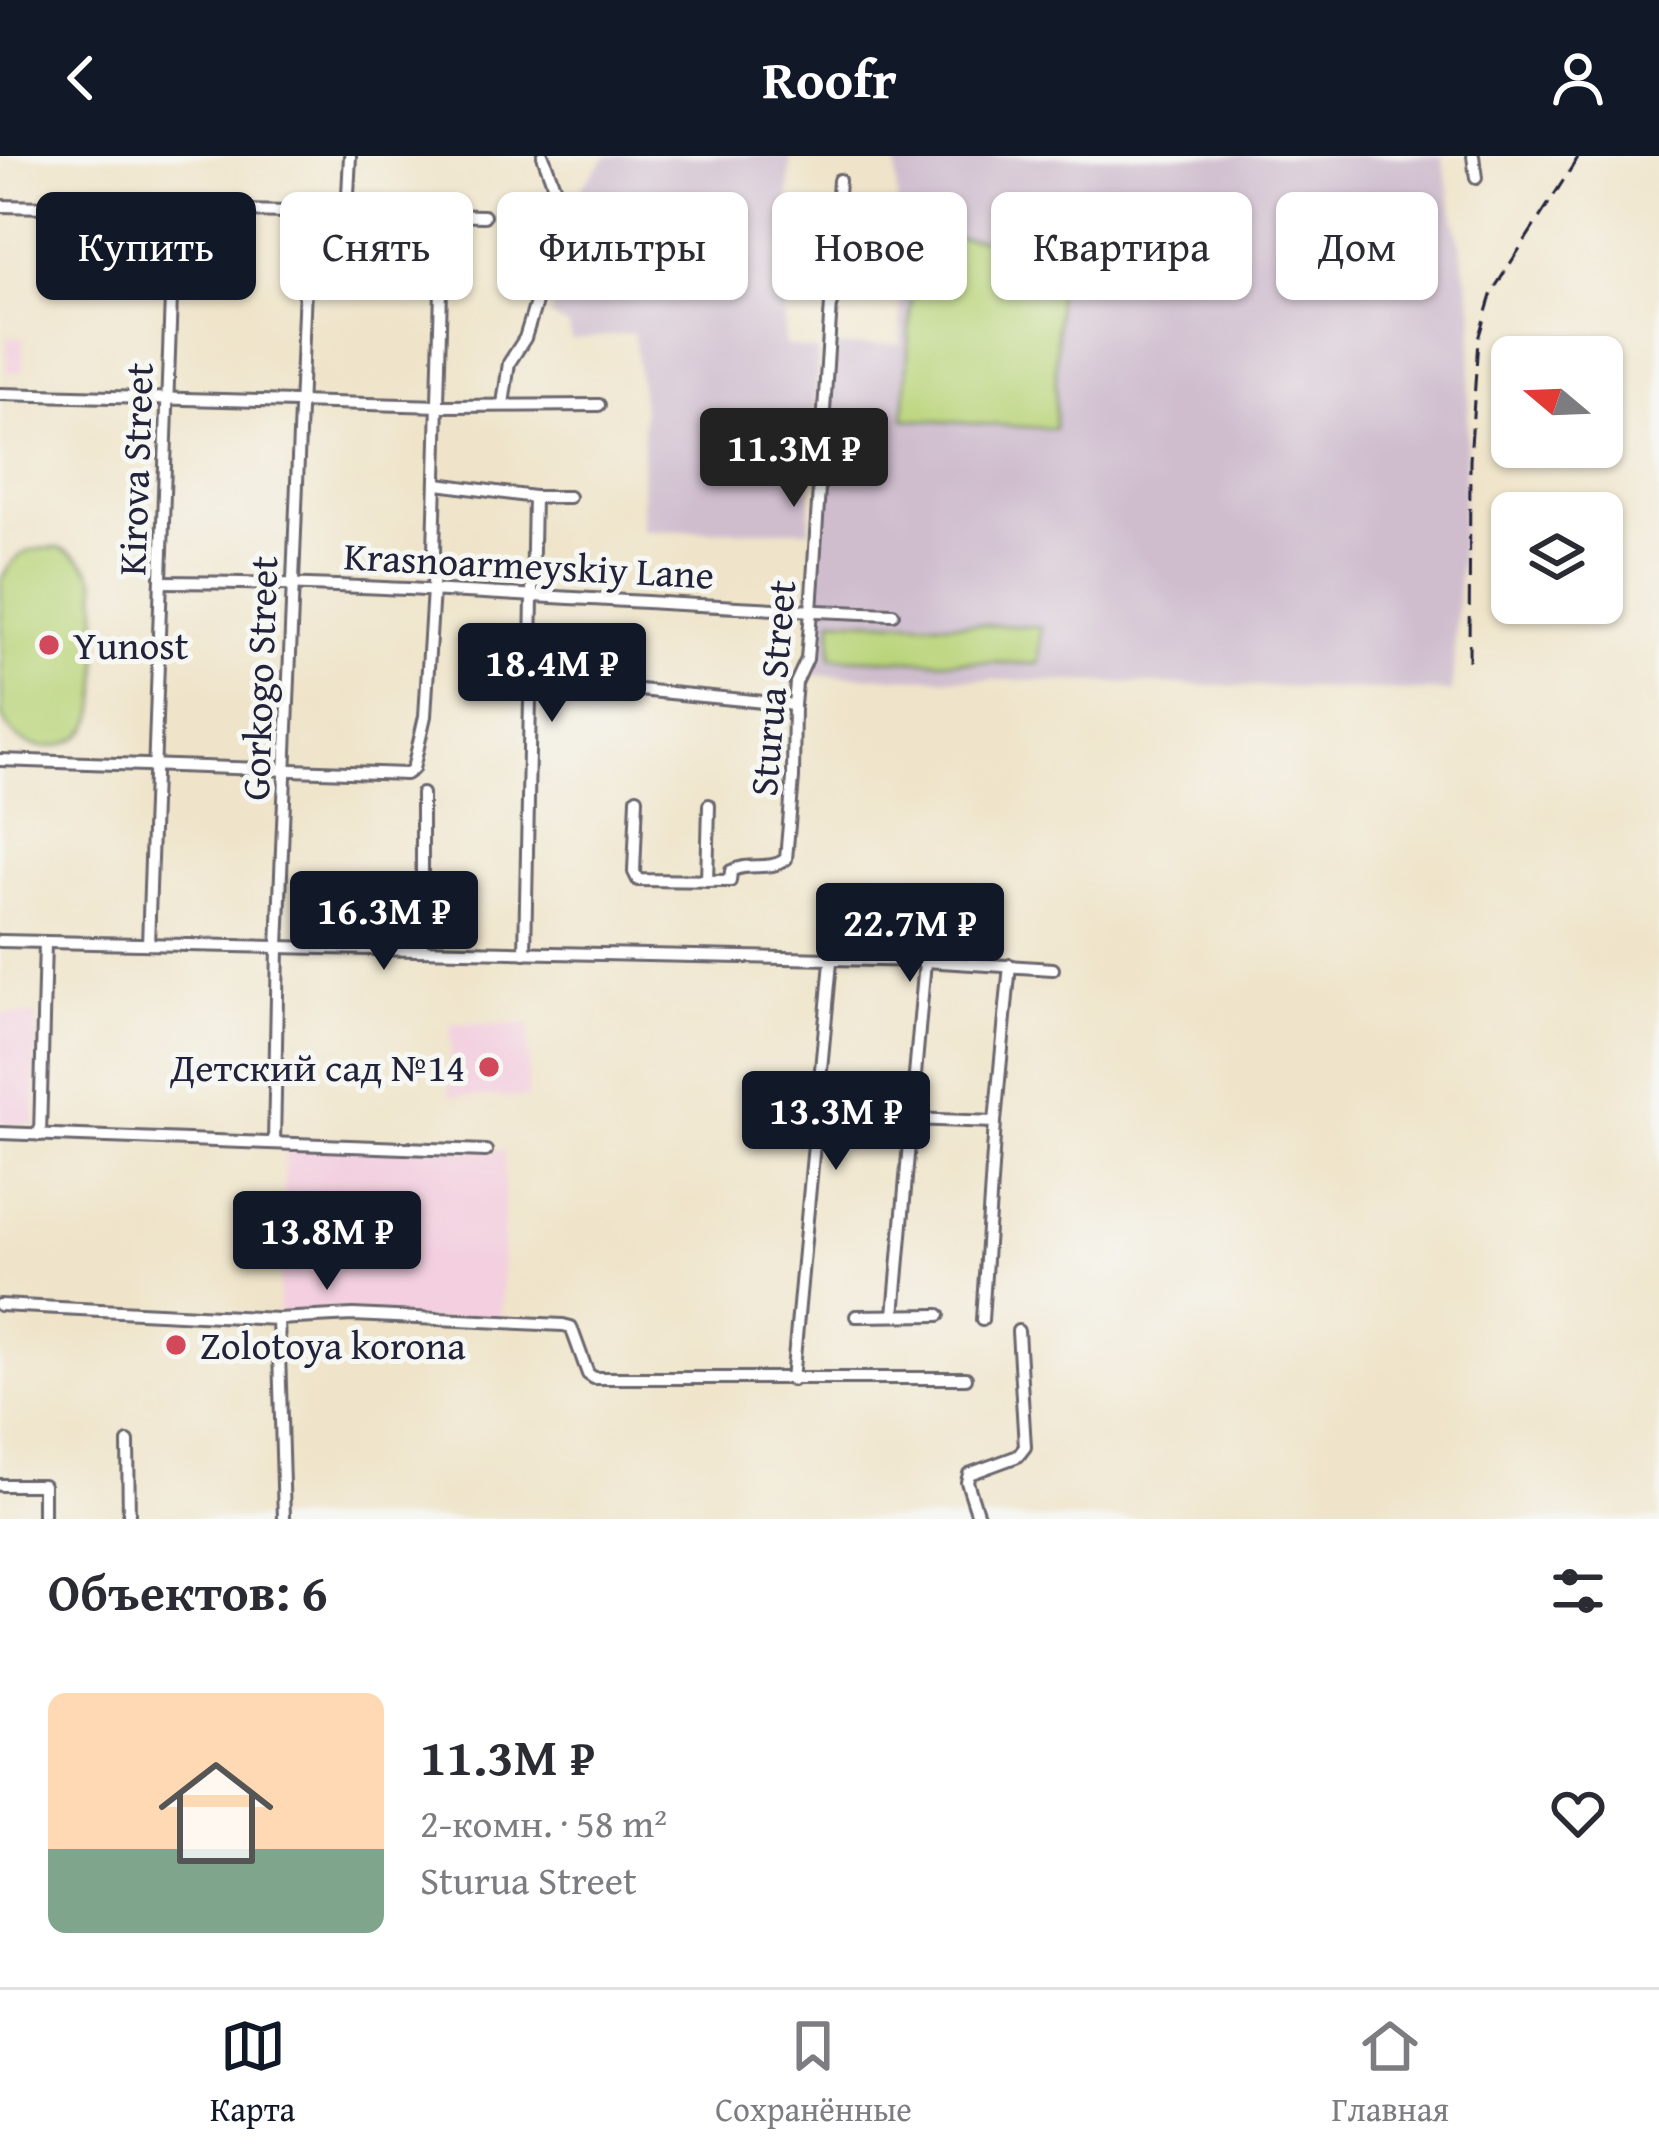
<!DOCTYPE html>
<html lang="ru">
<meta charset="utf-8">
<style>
:root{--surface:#fff;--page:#f7f7f7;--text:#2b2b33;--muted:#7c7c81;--line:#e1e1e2;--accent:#111827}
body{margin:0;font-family:"Gentium Book Plus",serif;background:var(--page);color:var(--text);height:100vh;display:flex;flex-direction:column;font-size:45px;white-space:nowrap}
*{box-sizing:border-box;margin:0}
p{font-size:39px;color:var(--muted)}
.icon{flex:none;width:66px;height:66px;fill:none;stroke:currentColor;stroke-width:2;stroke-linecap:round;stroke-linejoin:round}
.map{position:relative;height:1363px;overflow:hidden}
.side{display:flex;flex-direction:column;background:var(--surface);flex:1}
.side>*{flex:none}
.banner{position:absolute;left:36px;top:36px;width:1587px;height:108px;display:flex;gap:24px}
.needle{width:78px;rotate:289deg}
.buttons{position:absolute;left:1491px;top:180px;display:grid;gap:24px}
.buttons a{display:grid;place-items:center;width:132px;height:132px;border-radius:18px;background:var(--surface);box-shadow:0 3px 9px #0004;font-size:60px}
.price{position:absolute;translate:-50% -102px;padding:0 27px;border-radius:12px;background:var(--accent);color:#fff;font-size:39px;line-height:78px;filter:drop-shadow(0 3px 6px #0008)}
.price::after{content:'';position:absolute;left:50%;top:72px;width:36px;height:27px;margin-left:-18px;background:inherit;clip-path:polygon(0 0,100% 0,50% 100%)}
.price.selected{background:#222;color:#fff}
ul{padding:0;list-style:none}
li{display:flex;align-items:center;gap:36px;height:300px;padding:0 48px}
li span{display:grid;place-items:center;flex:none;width:336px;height:240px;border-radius:18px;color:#555}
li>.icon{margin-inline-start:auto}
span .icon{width:144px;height:144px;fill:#fffc;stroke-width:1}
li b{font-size:51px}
h2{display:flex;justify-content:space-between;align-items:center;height:144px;padding:0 48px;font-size:51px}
.chip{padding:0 42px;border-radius:18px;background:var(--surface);box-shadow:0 3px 9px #0004;font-size:42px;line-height:108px}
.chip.selected{background:var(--accent);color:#fff}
header{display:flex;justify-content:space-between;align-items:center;height:156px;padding:0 48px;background:var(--accent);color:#fff;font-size:54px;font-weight:600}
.menu{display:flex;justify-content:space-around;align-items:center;height:168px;border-top:3px solid var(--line);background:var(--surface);font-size:33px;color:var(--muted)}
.menu a{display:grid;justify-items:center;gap:6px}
.menu .selected{color:var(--accent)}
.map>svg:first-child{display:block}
</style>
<header><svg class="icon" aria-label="back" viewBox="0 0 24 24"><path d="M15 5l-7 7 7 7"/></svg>Roofr<svg class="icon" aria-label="person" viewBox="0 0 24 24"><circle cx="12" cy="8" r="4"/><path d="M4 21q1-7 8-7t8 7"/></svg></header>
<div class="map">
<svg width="1659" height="1363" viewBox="0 0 1659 1363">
<rect width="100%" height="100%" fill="#f6f6f2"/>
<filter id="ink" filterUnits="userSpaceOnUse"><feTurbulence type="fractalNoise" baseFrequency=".00833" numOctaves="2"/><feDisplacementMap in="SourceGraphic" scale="24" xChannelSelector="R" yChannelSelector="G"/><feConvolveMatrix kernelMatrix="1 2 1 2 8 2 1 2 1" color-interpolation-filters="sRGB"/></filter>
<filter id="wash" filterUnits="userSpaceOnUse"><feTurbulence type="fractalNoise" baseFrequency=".004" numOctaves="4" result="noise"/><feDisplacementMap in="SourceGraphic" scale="48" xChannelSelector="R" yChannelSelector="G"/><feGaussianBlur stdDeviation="2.7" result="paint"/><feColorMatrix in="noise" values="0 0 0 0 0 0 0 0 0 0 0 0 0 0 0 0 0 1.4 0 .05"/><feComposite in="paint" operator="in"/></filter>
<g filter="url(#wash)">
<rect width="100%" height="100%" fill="#efe4c9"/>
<g fill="#f3cfdf">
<rect x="7" y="181" width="16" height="35"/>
<polygon points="0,858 37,859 34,969 0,968"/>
<polygon points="451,867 529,869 528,942 449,940"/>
<polygon points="286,988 505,995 501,1165 278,1163"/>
</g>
<g fill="#cfbdce">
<polygon points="607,0 790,0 784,189 818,196 809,374 642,375 643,255 634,177 571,184 569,171 550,161 579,34"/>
<polygon points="896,0 1442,0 1474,157 1452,536 813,519 834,191 901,188"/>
</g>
<g fill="#b9d479" stroke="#6e7b5a" stroke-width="3">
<polygon points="915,79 1058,88 1055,273 904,263"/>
<path d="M59,392C78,400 88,407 96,427C96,455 104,545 92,566C83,583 63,591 44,591C23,590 11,579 2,560L1,424C15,396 28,392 59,392Z"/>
<polygon points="832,463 1041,471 1039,508 831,502"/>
</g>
</g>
<g filter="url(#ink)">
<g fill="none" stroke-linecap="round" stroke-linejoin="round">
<g stroke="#6a666d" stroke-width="16">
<g id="minor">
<polyline points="1473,0 1476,22"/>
<polyline points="0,50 484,60"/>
<polyline points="347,58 350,0"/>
<polyline points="50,131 171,135"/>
<polyline points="0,238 441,250 599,249"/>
<polyline points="503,248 509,207 525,182 547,111 555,33 543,0"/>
<polyline points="438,328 534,341 569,341"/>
<path d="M161,426C406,427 649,450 893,458"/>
<polyline points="529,528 619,532 794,549"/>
<polyline points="0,604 406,618 413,613 425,560 433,433 443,59"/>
<path d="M637,642L634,716L638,724L730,725L731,715C749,705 769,716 786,703L793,622L794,549L796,527L807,503L811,455L839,24"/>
<polyline points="707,725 709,649"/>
<polyline points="0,785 925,805 1053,813"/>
<polyline points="148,788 174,56"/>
<polyline points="422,794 422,638"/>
<polyline points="525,797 534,341"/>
<polyline points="819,963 909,972"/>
<polyline points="910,963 995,966"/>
<polyline points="0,977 486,995"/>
<polyline points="40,979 45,786"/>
<polyline points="274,987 278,791 308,58"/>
<polyline points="0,1149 278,1163 353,1159 563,1169 571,1171 588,1218 594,1222 966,1222"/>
<polyline points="894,1159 925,805"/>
<polyline points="856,1160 939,1159"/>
<polyline points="278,1163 284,1363"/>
<polyline points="982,1164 995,966 1010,809"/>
<polyline points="792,1224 831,806"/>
<polyline points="128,1286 129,1363"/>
<polyline points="0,1329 43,1329 43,1363"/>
<polyline points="979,1363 967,1326 969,1318 1018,1300 1025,1291 1018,1175"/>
</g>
</g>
<use href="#minor" stroke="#fff" stroke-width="10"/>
<polyline stroke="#22223b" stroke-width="3" stroke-dasharray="18 9" stroke-linecap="butt" points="1469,505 1470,305 1478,183 1492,136 1579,0"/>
</g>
</g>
<g fill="#d1495b" stroke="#f6f6f2" stroke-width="4.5">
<circle cx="49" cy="489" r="12"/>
<circle cx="489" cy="911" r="12"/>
<circle cx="176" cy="1189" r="12"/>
</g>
<g text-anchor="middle" stroke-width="10" stroke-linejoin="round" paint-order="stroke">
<g font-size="39" fill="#22223b" stroke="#f6f6f2">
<text transform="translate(135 313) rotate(-88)" y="14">Kirova Street</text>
<text transform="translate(529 409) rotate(3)" y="14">Krasnoarmeyskiy Lane</text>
<text transform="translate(259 522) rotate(-88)" y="14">Gorkogo Street</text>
<text transform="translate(772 532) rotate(-85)" y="14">Sturua Street</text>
</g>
<g font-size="39" fill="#22223b" stroke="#f6f6f2" text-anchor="start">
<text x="73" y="503">Yunost</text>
<text x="465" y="925" text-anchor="end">Детский сад №14</text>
<text x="200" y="1203">Zolotoya korona</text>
</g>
</g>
</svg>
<div class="buttons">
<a><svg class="needle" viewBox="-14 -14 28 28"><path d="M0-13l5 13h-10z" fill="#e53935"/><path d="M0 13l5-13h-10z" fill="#7c7c81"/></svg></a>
<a><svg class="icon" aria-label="layers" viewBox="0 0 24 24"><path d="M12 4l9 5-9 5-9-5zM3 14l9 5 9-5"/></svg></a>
</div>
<b class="price selected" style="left:794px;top:354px">11.3M ₽</b>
<b class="price" style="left:552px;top:569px">18.4M ₽</b>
<b class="price" style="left:384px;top:817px">16.3M ₽</b>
<b class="price" style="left:910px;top:829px">22.7M ₽</b>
<b class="price" style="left:836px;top:1017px">13.3M ₽</b>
<b class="price" style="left:327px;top:1137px">13.8M ₽</b>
<div class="banner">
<a class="chip selected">Купить</a>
<a class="chip">Снять</a>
<a class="chip">Фильтры</a>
<a class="chip">Новое</a>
<a class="chip">Квартира</a>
<a class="chip">Дом</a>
</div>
</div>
<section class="side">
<h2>Объектов: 6<svg class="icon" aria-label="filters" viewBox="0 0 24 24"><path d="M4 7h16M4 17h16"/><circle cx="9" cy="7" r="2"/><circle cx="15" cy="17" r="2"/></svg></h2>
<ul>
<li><span style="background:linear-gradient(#ffd9b3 65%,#7fa58c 0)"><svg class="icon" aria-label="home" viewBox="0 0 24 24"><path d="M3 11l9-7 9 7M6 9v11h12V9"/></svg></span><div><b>11.3M ₽</b><p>2-комн. · 58 m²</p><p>Sturua Street</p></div><svg class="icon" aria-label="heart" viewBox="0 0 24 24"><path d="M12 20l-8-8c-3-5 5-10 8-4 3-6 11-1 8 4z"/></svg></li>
</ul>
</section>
<nav class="menu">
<a class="selected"><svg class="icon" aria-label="map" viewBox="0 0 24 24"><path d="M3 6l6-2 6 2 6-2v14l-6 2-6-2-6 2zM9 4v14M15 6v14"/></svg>Карта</a>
<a><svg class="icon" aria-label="saved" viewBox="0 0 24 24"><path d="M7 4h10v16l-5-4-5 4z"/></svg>Сохранённые</a>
<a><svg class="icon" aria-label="home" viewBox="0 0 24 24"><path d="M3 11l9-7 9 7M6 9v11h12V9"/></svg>Главная</a>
</nav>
